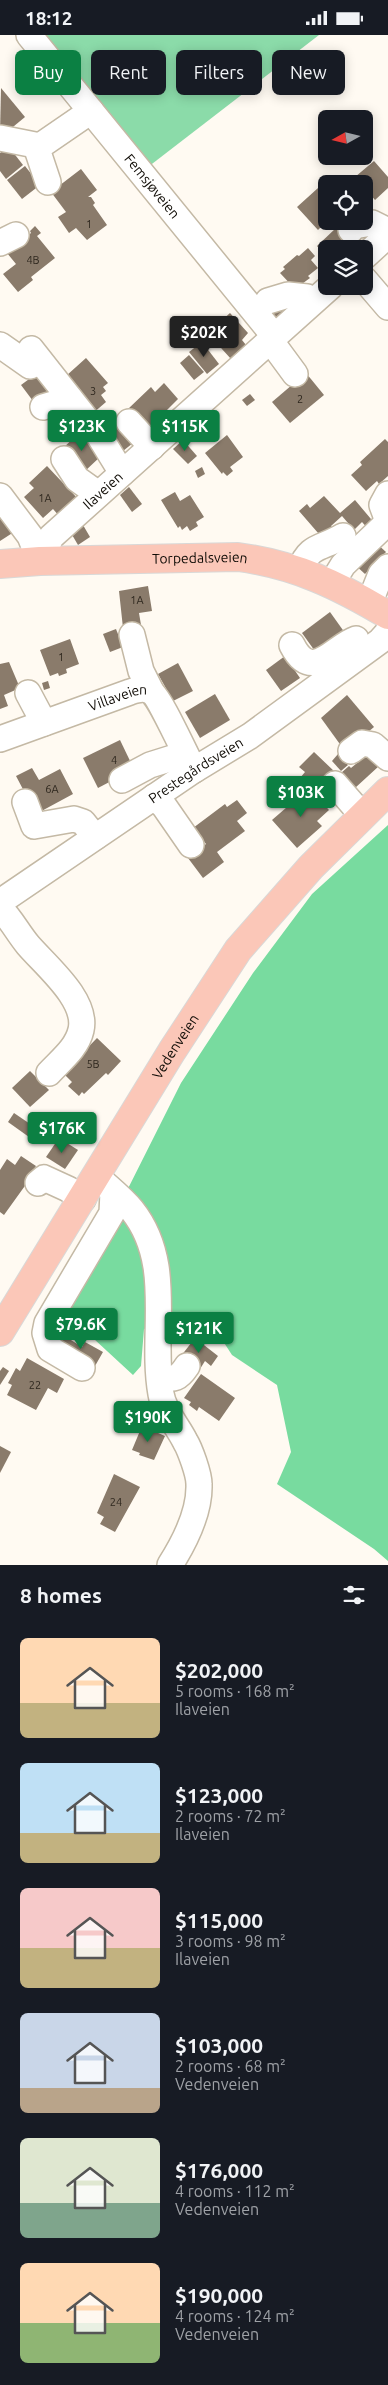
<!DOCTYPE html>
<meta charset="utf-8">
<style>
:root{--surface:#171b24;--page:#20242c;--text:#f1f3f6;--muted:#9ea1a6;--accent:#0b8043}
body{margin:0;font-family:Ubuntu,sans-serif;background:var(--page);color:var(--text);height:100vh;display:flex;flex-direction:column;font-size:19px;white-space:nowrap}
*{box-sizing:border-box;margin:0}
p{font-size:16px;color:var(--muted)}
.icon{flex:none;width:28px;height:28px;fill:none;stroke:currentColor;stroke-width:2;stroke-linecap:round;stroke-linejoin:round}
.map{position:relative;height:1530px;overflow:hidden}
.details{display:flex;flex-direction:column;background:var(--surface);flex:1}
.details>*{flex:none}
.banner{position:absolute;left:15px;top:15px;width:359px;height:45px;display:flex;gap:10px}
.needle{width:32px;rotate:262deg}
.tools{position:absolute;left:318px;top:75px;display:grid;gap:10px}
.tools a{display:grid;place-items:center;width:55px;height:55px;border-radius:8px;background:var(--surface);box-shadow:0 2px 12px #0003;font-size:25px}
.price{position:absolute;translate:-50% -42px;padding:0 11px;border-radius:5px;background:var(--accent);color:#fff;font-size:16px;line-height:32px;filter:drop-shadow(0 1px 2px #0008)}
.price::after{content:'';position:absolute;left:50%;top:30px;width:15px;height:11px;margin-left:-8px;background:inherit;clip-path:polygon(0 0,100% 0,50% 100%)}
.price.on{background:#222;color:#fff}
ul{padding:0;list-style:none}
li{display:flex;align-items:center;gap:15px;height:125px;padding:0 20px}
li span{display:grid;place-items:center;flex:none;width:140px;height:100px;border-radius:8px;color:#555}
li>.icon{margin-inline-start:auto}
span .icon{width:60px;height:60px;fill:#fffc;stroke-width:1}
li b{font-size:21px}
h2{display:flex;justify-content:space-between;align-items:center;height:60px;padding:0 20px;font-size:21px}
.chip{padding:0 18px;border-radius:8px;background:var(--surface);box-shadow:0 2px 12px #0003;font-size:18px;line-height:45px}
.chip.on{background:var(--accent);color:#fff}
.status{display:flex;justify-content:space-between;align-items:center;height:35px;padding:0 25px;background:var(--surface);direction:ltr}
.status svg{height:14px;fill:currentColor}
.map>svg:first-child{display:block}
</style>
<div class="status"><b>18:12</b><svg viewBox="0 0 49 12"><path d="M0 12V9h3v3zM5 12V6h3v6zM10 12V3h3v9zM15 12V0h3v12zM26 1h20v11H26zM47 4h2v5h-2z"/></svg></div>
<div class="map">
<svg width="388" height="1530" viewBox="0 0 388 1530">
<rect width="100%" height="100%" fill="#fffaf2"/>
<polygon fill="#8bdba9" points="40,0 319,0 148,132"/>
<polygon fill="#78db9f" points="388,790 388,1526 374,1514 277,1449 291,1417 277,1350 232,1320 208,1283 188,1282 144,1294 141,1331 133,1340 81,1292 64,1281 181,1048 253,938 312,859"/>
<g fill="#8a7b6b">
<polygon points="1,53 25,82 2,101 0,98"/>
<polygon points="9,112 23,130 6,144 0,136 0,118"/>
<polygon points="374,126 388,142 388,153 375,165 364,152 364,149 355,142"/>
<polygon points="25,131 40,150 22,164 7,145"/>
<polygon points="81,134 97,155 88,162 91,162 95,168 93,170 107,190 87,205 76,193 69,198 58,182 66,177 51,157"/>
<polygon points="328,144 332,149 326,149 326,187 318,195 297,172"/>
<polygon points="35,191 41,198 37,201 55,223 31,242 33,245 18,257 3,239 16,229 7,218 31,198 30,196"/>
<polygon points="336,193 351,210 347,214 326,214 326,222 317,211"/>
<polygon points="308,213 315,221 311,225 318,233 308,241 310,243 295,254 280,238 285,234 283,232 297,220 299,221"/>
<polygon points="287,266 295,276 280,289 272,280"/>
<polygon points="230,278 248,298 242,305 246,310 231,324 203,293 214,283 219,288"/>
<polygon points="202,307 219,329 207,339 189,317"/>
<polygon points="189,320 204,337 194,345 180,328"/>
<polygon points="86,323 108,348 103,352 106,356 101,360 106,367 92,379 66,341"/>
<polygon points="40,336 55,356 36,370 21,350"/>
<polygon points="306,338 324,360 290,388 272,367"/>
<polygon points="164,348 178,364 147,395 128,374 151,352 155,357"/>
<polygon points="250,359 255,365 247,371 242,365"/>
<polygon points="111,382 133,408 123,416 102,389"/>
<polygon points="80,397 101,421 84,437 62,414"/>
<polygon points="227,400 243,422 230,432 233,436 227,441 223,437 222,439 205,418"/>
<polygon points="385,404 388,407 388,441 379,449 377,446 366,456 351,440 362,430 360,427"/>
<polygon points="183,405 197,421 188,429 173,414"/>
<polygon points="47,431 79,465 60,482 53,474 43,483 24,462 34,453 29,448"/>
<polygon points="202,432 205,439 198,443 195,436"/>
<polygon points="129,452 142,469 132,477 120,460"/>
<polygon points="175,457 180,466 190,460 204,482 196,487 198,491 190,496 187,491 182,495 180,491 178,493 161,465"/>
<polygon points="324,461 340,478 355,465 376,490 370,496 362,487 354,495 342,481 331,491 335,497 325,506 299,476 307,469 310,473"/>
<polygon points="0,477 14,497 0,506"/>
<polygon points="83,490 90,502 78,510 71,498"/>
<polygon points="375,507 386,517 365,539 354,529"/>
<polygon points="148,551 152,576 139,578 141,590 123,593 119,556"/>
<polygon points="330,577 345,598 317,619 302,598"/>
<polygon points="116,594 123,612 110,617 103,599"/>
<polygon points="70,604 79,629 66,634 67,638 59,641 58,638 50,641 40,615"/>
<polygon points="285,621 300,643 281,656 266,635"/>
<polygon points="9,627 20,653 4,660 8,671 0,674 0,629"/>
<polygon points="178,628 193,656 173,666 158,639"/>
<polygon points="48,646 50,653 44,655 42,648"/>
<polygon points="215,659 230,685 200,703 185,677"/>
<polygon points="347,660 374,692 362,702 342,712 321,683"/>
<polygon points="120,705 132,730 117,743 98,753 83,723"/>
<polygon points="314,717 335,737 321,752 315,746 309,753 300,743 305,737 299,732"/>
<polygon points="338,719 348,730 341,736 332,726"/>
<polygon points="368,719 379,731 355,753 341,738 349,731 351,733"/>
<polygon points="32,733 39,745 60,734 73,759 36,779 16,741"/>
<polygon points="309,753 329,775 317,786 322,791 297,813 272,785"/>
<polygon points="237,765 247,778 237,786 245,796 217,817 224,827 203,843 188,823 206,809 193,793 225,769 227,772"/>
<polygon points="97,1003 121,1026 108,1040 106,1038 84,1059 82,1057 79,1061 68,1051 72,1047 63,1038"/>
<polygon points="30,1036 49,1055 30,1072 12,1053"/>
<polygon points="14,1078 36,1093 29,1102 8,1087"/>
<polygon points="59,1103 78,1115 65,1134 46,1122"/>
<polygon points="21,1121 36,1131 30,1140 32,1141 4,1180 0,1177 0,1135 7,1124 15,1130"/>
<polygon points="63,1300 82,1312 85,1307 103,1317 95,1331 57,1310"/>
<polygon points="195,1303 218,1321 211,1331 205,1326 200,1334 181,1321"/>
<polygon points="27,1323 64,1344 57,1358 48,1353 36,1375 7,1360 12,1350 8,1348 16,1333 20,1336"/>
<polygon points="3,1332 9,1336 0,1350 0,1336"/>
<polygon points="201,1339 235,1363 219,1386 199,1372 197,1376 189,1370 191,1367 184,1363"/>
<polygon points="142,1391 165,1401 154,1425 139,1420 140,1418 132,1415"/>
<polygon points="0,1411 11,1417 0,1438"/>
<polygon points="114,1439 140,1452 115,1497 100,1489 104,1482 97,1478"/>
</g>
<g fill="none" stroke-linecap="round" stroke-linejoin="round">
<g stroke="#c4b9a5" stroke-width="28">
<g id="minor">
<path id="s1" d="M29,0L275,302"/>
<polyline points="0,103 40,111"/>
<polyline points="48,147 38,117 40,111 91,76"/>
<polyline points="351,195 354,191 372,188 388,196"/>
<polyline points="0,208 16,200"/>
<polyline points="364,222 388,200"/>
<polyline points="364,244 388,272"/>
<polyline points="268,266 288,260 307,262"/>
<polyline points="270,305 295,339"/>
<polyline points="0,310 30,331"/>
<polyline points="31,314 98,399 122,438"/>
<polyline points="43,372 70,364"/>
<polyline points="129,387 152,412"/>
<polyline points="64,424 77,444 98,459"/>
<polyline points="388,459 382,470 388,486"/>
<polyline points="0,461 30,501 40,526"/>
<path id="s2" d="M40,526L51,502L331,251"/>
<path d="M300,535C309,509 322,514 343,501"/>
<polyline points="332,548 343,530 388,487"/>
<polyline points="369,569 381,539 388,532"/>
<polyline points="132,600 141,636 151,656"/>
<path d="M292,610C312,649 333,612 356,604"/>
<polyline points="28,658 44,688"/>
<path id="s3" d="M0,704L130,657C136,655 144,653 150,656C159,660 186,721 194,735"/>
<polyline points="351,716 362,708 373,710 388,723"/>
<polyline points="122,745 150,730 185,719"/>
<polyline points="335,749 362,780"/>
<polyline points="154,762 164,771 191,810"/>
<polyline points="25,767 34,791 74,784 83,787 95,802"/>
<path id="s4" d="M0,867L194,735L250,701L380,606L388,597"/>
<path d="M0,873C11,884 18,898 28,910C46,931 88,965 81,995C77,1013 61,1025 49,1038"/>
<path d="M96,1141C108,1152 122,1163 132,1175C175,1229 150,1297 161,1359C164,1377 177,1390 185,1406C190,1414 199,1439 199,1449C200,1476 184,1508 170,1530"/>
<polyline points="38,1148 44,1143 68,1154 83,1164"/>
<polyline points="82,1333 50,1314 45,1298 47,1288 112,1178 113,1157"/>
<path d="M160,1341C174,1346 179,1343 187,1331"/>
</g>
</g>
<g stroke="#d9d8d7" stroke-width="30">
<g id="major">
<path id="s5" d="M0,529L40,526L238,522C296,530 338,550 388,580"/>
<path id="s6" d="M0,1297L172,1016L238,915L311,832L388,756"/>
</g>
</g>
<use href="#minor" stroke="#fff" stroke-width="25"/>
<use href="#major" stroke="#fbc7b8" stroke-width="28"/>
</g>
<g text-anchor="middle" stroke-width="5" stroke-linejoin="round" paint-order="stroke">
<g font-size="11" fill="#2e271e">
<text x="89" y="193">1</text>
<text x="33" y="229">4B</text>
<text x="93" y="360">3</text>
<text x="300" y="368">2</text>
<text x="45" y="467">1A</text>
<text x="137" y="569">1A</text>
<text x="61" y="626">1</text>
<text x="114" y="729">4</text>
<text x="52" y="758">6A</text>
<text x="93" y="1033">5B</text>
<text x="35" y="1354">22</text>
<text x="116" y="1471">24</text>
</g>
<g font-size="14" fill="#0f0b05" stroke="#fffaf2">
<text dy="5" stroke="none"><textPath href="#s1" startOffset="195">Femsjøveien</textPath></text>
<text dy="5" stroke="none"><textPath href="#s2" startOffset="96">Ilaveien</textPath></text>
<text dy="5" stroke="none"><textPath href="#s5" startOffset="200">Torpedalsveien</textPath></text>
<text dy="5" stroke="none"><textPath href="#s3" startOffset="125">Villaveien</textPath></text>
<text dy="5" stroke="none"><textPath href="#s4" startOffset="236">Prestegårdsveien</textPath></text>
<text dy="5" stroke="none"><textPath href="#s6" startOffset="335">Vedenveien</textPath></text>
</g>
</g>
</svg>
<div class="tools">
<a><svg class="needle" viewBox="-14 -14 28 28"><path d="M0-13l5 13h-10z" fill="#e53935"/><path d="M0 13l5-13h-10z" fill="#9ea1a6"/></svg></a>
<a><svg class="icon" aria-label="locate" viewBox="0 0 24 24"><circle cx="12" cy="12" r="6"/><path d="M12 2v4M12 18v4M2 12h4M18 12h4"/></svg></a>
<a><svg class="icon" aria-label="layers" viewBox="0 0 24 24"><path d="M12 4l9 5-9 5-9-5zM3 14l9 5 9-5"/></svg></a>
</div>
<b class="price on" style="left:204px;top:323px">$202K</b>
<b class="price" style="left:82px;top:417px">$123K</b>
<b class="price" style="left:185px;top:417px">$115K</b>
<b class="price" style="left:301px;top:783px">$103K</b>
<b class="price" style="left:62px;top:1119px">$176K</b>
<b class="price" style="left:81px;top:1315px">$79.6K</b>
<b class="price" style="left:199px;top:1319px">$121K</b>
<b class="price" style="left:148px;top:1408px">$190K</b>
<div class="banner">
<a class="chip on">Buy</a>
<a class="chip">Rent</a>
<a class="chip">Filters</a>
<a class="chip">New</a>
</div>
</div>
<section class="details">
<h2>8 homes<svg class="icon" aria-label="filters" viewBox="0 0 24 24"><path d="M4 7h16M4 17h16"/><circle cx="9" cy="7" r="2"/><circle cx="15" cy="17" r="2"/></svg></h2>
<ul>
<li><span style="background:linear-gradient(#ffd9b3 65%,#c2b280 0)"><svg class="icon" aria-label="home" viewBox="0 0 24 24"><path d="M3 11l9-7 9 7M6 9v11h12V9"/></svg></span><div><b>$202,000</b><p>5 rooms · 168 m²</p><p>Ilaveien</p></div></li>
<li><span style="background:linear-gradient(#bfe0f5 70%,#c2b280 0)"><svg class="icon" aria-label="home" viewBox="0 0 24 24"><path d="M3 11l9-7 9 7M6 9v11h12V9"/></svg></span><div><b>$123,000</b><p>2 rooms · 72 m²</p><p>Ilaveien</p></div></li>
<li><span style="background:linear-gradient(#f6c9c9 60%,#c2b280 0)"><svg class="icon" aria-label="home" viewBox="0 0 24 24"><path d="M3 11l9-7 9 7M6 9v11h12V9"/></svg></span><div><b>$115,000</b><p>3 rooms · 98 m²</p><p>Ilaveien</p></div></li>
<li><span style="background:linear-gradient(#c9d6e8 75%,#b9a48a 0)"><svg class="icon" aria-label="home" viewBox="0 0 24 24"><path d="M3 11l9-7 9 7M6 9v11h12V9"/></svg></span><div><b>$103,000</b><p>2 rooms · 68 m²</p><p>Vedenveien</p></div></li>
<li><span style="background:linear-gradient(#dfe7d0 65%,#7fa58c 0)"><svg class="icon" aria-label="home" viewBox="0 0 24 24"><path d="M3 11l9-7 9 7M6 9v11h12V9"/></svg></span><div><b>$176,000</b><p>4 rooms · 112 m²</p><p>Vedenveien</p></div></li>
<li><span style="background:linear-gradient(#ffd9b3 60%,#8fb573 0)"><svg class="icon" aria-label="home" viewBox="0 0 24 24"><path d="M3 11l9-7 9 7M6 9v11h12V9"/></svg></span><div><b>$190,000</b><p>4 rooms · 124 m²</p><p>Vedenveien</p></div></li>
</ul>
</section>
